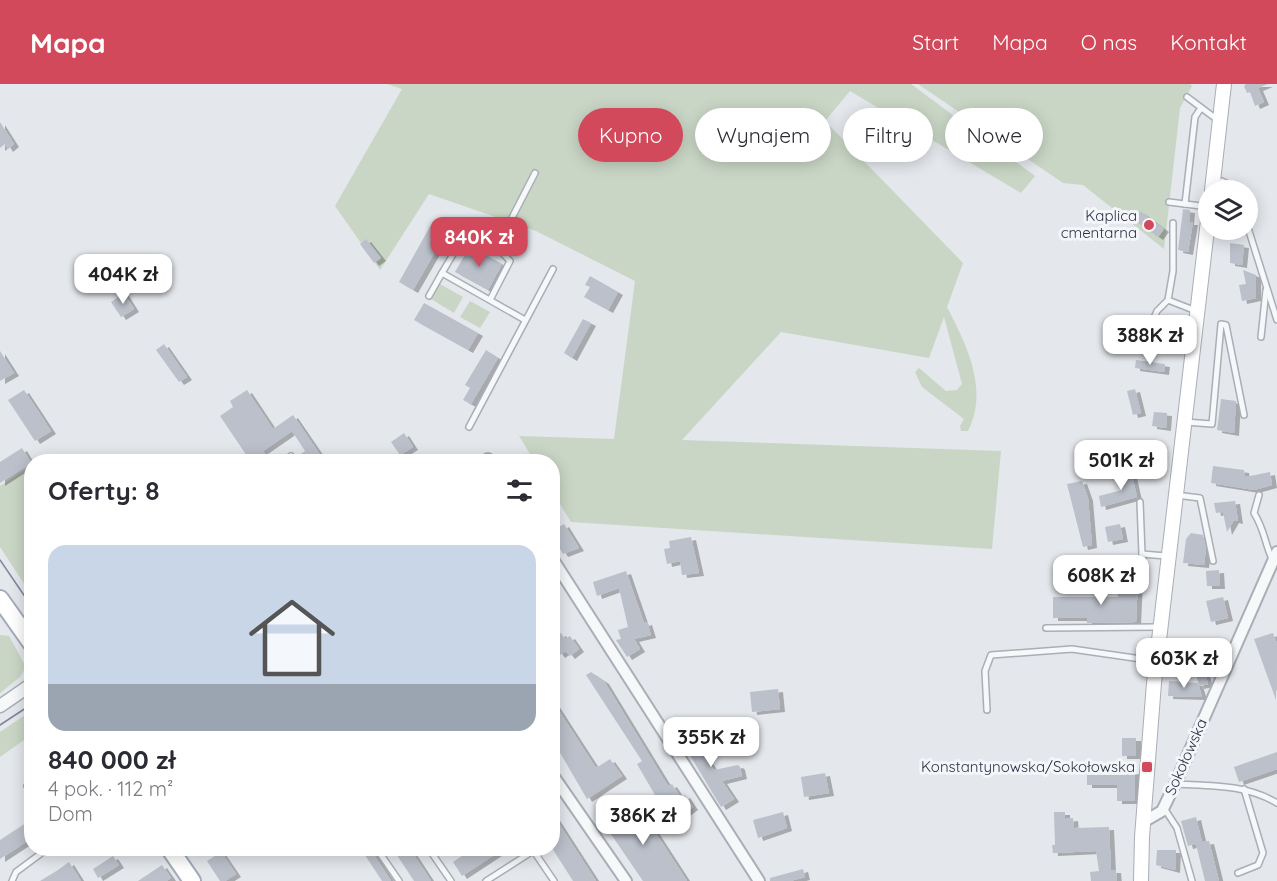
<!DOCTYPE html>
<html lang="pl">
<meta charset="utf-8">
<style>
:root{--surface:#fff;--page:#f7f7f7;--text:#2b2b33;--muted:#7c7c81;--line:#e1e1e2;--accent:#d1495b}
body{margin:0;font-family:Quicksand,sans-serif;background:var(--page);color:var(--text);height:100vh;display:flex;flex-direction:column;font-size:22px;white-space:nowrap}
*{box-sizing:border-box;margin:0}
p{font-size:20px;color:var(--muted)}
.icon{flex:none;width:33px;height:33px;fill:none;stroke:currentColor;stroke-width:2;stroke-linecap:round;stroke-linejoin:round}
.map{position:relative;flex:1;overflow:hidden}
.details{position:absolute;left:24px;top:370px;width:536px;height:402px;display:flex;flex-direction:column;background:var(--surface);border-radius:24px;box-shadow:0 3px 15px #0003}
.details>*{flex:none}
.banner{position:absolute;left:578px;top:24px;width:570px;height:54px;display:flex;gap:12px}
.buttons{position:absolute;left:1198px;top:96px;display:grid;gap:12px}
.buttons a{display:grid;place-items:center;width:60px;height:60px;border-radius:50%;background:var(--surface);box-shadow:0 3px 15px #0003;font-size:30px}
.price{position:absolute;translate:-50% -51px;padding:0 14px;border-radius:12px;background:#fff;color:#222;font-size:20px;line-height:39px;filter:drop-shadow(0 2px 3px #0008)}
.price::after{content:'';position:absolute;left:50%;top:36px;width:18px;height:14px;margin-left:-9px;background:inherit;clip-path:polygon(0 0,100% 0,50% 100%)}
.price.on{background:var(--accent);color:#fff}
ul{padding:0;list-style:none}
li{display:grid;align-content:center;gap:12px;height:318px;padding:0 24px}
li+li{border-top:2px solid var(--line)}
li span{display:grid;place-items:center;height:186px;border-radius:18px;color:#555}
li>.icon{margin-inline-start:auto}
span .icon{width:108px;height:108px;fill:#fffc;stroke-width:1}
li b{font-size:26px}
h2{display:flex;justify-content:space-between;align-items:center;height:72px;padding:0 24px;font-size:26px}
.chip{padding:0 21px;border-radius:27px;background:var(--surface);box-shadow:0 3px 15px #0003;font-size:21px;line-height:54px}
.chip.on{background:var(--accent);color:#fff}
header{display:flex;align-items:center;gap:36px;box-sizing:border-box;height:84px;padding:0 30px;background:var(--accent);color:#fff}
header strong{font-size:28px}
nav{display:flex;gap:33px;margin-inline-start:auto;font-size:21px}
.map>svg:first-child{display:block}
</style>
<header>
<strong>Mapa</strong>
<nav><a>Start</a><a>Mapa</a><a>O nas</a><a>Kontakt</a></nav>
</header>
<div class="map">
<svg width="1277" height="797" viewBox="0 0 1277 797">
<defs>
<filter id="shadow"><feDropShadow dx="5" dy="3" stdDeviation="0" flood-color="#0004"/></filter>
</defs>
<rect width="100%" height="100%" fill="#e4e7ec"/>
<g fill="#c9d6c5">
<path d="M387,0H911L1035,92L1021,109L850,7L825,37L963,179L947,223C967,262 989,305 968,347H961L960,342L964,335L922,303L915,288L919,284L946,307L957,306L962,300L944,233L929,274L781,248L682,356L1001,367L992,465L571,438L552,407V378H535L519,352L614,355L635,197L536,147L429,110L380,186L335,122L402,5Z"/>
<polygon points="918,0 1190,0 1192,2 1180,24 1164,165 1083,101 1063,99"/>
<polygon points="440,200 463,213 454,229 431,215"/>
<polygon points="470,217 490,228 480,244 460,233"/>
<polygon points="31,382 31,510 0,463 0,402"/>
<polygon points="0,551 9,552 26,583 20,593 0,609"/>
<polygon points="31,627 31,651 0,673 0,648"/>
</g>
<g fill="#bbc0ca" filter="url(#shadow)">
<polygon points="1246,0 1268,0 1258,4 1264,18 1255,22 1250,8 1247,9 1244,2"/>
<polygon points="0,38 14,60 8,65 5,60 0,64"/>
<polygon points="1183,125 1190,126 1189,138 1193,138 1188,168 1178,166"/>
<polygon points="1140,127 1164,145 1158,153 1134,136"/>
<polygon points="432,139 447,147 413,206 399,198"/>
<polygon points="366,155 381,174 374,179 360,160"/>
<polygon points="1230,159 1244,161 1242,181 1230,179"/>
<polygon points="470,162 502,180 488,206 455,188"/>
<polygon points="1243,186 1256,191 1256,214 1242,217 1239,201 1246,200"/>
<polygon points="590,192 618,208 608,226 584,213 590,203 585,201"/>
<polygon points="124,209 134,225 121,233 111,218"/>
<polygon points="424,219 478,249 468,266 414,236"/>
<polygon points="583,235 591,239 572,274 564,269"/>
<polygon points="164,260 187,293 179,298 156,266"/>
<polygon points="486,266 498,274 471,320 463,316 470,304 465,301"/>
<polygon points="0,267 14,289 0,297"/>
<polygon points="1136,276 1165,280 1164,288 1135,284"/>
<polygon points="1135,305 1141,329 1133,331 1127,307"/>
<polygon points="24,306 51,347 35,357 8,316"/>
<polygon points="247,306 273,345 293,331 325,378 300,378 297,373 305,367 292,347 263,367 270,378 251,378 220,332 233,323 230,317"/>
<polygon points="1221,315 1236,317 1234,349 1217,346"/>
<polygon points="1154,328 1167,329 1166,344 1152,342"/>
<polygon points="404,349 413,363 400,371 391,358"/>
<polygon points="22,364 31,379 0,399 0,378"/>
<polygon points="1213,382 1244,386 1245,393 1270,388 1272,401 1254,406 1211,399"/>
<polygon points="1131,387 1137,413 1101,423 1099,412 1122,406 1118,390"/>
<polygon points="1082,397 1088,414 1092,461 1083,463 1067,400"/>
<polygon points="1235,417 1238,437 1234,436 1227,448 1223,428 1216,429 1214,419"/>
<polygon points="564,440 579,464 563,470 552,452 552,447"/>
<polygon points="1120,440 1123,455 1108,458 1105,443"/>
<polygon points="1191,449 1203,451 1206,465 1204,481 1183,479 1186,455"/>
<polygon points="691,453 699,489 682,491 680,477 667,480 664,465 670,464 669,457"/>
<polygon points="1113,472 1114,488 1103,489 1101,473"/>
<polygon points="1219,486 1220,502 1207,502 1206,487"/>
<polygon points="626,487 644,539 647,538 651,551 634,555 640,565 627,573 616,556 621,555 618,546 628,543 619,504 597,512 593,498"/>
<polygon points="1117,495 1138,495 1136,538 1087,539 1087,534 1053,534 1053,513 1118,513"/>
<polygon points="1223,513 1228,534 1211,538 1206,517"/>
<polygon points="561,549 565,555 570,552 579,565 570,572 566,567 560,571 552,560 552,555"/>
<polygon points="1273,549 1277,560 1276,616 1254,555"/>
<polygon points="1201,575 1208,600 1199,602 1193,577"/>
<polygon points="591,588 604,597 668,702 672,700 681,714 685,711 693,723 681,732 673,725 666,730 637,680 642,677 586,591"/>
<polygon points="1169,597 1198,599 1202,613 1168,612"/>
<polygon points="778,605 780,625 752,628 750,608"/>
<polygon points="552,616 596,684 610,675 622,692 587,715 552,655"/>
<polygon points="700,646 711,664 702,667 714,686 738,681 740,683 742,692 722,697 734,715 721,723 682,658"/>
<rect x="1122" y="654" width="14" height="18"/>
<polygon points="1277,668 1277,685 1239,698 1234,683"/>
<polygon points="1135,687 1135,717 1117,717 1117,701 1087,701 1087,691 1126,691 1126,688"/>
<polygon points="825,689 829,709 804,713 801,693"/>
<polygon points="639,718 650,736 648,737 687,797 643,797 604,740"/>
<polygon points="783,728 787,744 758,754 753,736"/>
<polygon points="1054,728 1065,728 1065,735 1073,734 1074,744 1109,743 1111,786 1116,786 1117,797 1091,797 1090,788 1099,787 1096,767 1053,769 1052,761 1055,761"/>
<polygon points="552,729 596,797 573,797 552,764"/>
<polygon points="1196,733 1202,758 1209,757 1219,797 1205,797 1196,760 1188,762 1181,737"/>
<polygon points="32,735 32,754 0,775 0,756"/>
<polygon points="361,765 370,765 391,797 382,797"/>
<polygon points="393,765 410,765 431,797 414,797"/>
<polygon points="472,765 503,765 462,792 453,778"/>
<polygon points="1157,766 1176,766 1175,786 1156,781"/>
<polygon points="221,768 236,790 225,797 220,797 207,777"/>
<polygon points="113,772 119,781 98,794 93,785"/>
<polygon points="69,778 81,797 40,797 58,786"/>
<polygon points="162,781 171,794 166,797 138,797"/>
<polygon points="803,785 805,793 790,797 770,797 770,794"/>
</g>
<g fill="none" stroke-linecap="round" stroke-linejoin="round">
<g stroke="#a9aeb7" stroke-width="8">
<g id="service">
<polyline points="1187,13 1219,37"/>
<polyline points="1222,97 1230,101 1234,106"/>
<polyline points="1169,118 1209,123"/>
<polyline points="1185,120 1195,33 1201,24"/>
<polyline points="1248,144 1277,236"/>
<polyline points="442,189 465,150 497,163"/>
<polyline points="429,212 442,189 525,236"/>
<polyline points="490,216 510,177 497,163 535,89"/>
<polyline points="1168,216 1173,187 1173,139"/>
<polyline points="1261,253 1266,206"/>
<polyline points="1145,254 1157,227 1168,216 1196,227"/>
<polyline points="1185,338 1212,340 1221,240 1226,241 1244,331"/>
<polyline points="469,343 553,185"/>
<polyline points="283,378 291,372 295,378"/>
<path d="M1259,411L1254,429C1265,447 1264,457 1272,475"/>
<polyline points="1184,412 1200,414 1213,477"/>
<polyline points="1140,418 1142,470"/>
<polyline points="1144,499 1142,470 1166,472"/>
<polyline points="1046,544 1158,543"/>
<polyline points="987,626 985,587 991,571 1072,565 1155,577"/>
<path d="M1175,700C1211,702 1245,700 1277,719"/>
<polyline points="27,702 32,708"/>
<polyline points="1164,724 1177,744 1192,797"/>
<polyline points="377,765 399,797"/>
<polyline points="429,765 451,797"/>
<polyline points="533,766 554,797"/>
<polyline points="1238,789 1258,781 1263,769 1244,705"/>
<polyline points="12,797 16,788 47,765"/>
<polyline points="486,797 533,767"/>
</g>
</g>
<g stroke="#a9aeb7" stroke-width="14">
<g id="minor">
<polyline points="483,378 488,375 490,378"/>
<polyline points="552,474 759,797"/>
<polyline points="552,690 626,797"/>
<polyline points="1143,738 1162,727 1175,700 1277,468"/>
</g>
</g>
<g stroke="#a9aeb7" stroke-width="15">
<polyline id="tertiary" points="0,622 32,600"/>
</g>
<g stroke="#a9aeb7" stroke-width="16">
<g id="secondary">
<polyline points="1212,106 1224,0"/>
<polyline points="1141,797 1142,753 1154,599 1209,128"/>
</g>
</g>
<g stroke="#a3abb8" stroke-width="20">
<g id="primary">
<polyline points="0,515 32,560"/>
<polyline points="170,765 192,797"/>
</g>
</g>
<use href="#service" stroke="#f7f8fa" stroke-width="5"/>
<use href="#minor" stroke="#f7f8fa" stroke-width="10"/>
<use href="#tertiary" stroke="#f7f8fa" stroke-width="12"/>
<use href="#secondary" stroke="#fff" stroke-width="14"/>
<use href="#primary" stroke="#fff" stroke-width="16"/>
<g stroke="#7d8696" stroke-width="1.5">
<polyline points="0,476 32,523"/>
<polyline points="0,641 32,620"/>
</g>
</g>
<g fill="#d1495b" stroke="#f4f6f9" stroke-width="2">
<circle cx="1149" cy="141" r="6"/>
<rect x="1141" y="677" width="12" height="12" rx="3"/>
</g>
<g text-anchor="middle" stroke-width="6" stroke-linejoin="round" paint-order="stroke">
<g font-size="15" fill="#2b3445" stroke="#f4f6f9" text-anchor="end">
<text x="1137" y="137">Kaplica<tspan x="1137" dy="17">cmentarna</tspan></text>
<text x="1135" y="688">Konstantynowska/Sokołowska</text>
</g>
<g font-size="15" fill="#2b3445" stroke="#f4f6f9">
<text transform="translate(1186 673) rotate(-66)" y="5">Sokołowska</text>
</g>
</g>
</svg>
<div class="buttons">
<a><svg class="icon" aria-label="layers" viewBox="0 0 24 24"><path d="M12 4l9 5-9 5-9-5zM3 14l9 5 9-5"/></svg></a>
</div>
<b class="price on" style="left:479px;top:184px">840K zł</b>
<b class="price" style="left:123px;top:221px">404K zł</b>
<b class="price" style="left:1150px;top:282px">388K zł</b>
<b class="price" style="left:1121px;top:407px">501K zł</b>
<b class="price" style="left:1101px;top:522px">608K zł</b>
<b class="price" style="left:1184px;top:605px">603K zł</b>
<b class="price" style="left:711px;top:684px">355K zł</b>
<b class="price" style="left:643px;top:762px">386K zł</b>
<div class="banner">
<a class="chip on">Kupno</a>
<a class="chip">Wynajem</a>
<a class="chip">Filtry</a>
<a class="chip">Nowe</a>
</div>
<section class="details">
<h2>Oferty: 8<svg class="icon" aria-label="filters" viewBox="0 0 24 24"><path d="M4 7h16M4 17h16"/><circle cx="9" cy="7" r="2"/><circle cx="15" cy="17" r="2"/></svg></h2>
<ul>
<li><span style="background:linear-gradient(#c9d6e8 75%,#9aa5b1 0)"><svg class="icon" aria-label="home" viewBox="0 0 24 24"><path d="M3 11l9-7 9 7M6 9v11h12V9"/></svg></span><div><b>840 000 zł</b><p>4 pok. · 112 m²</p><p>Dom</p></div></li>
</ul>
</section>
</div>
